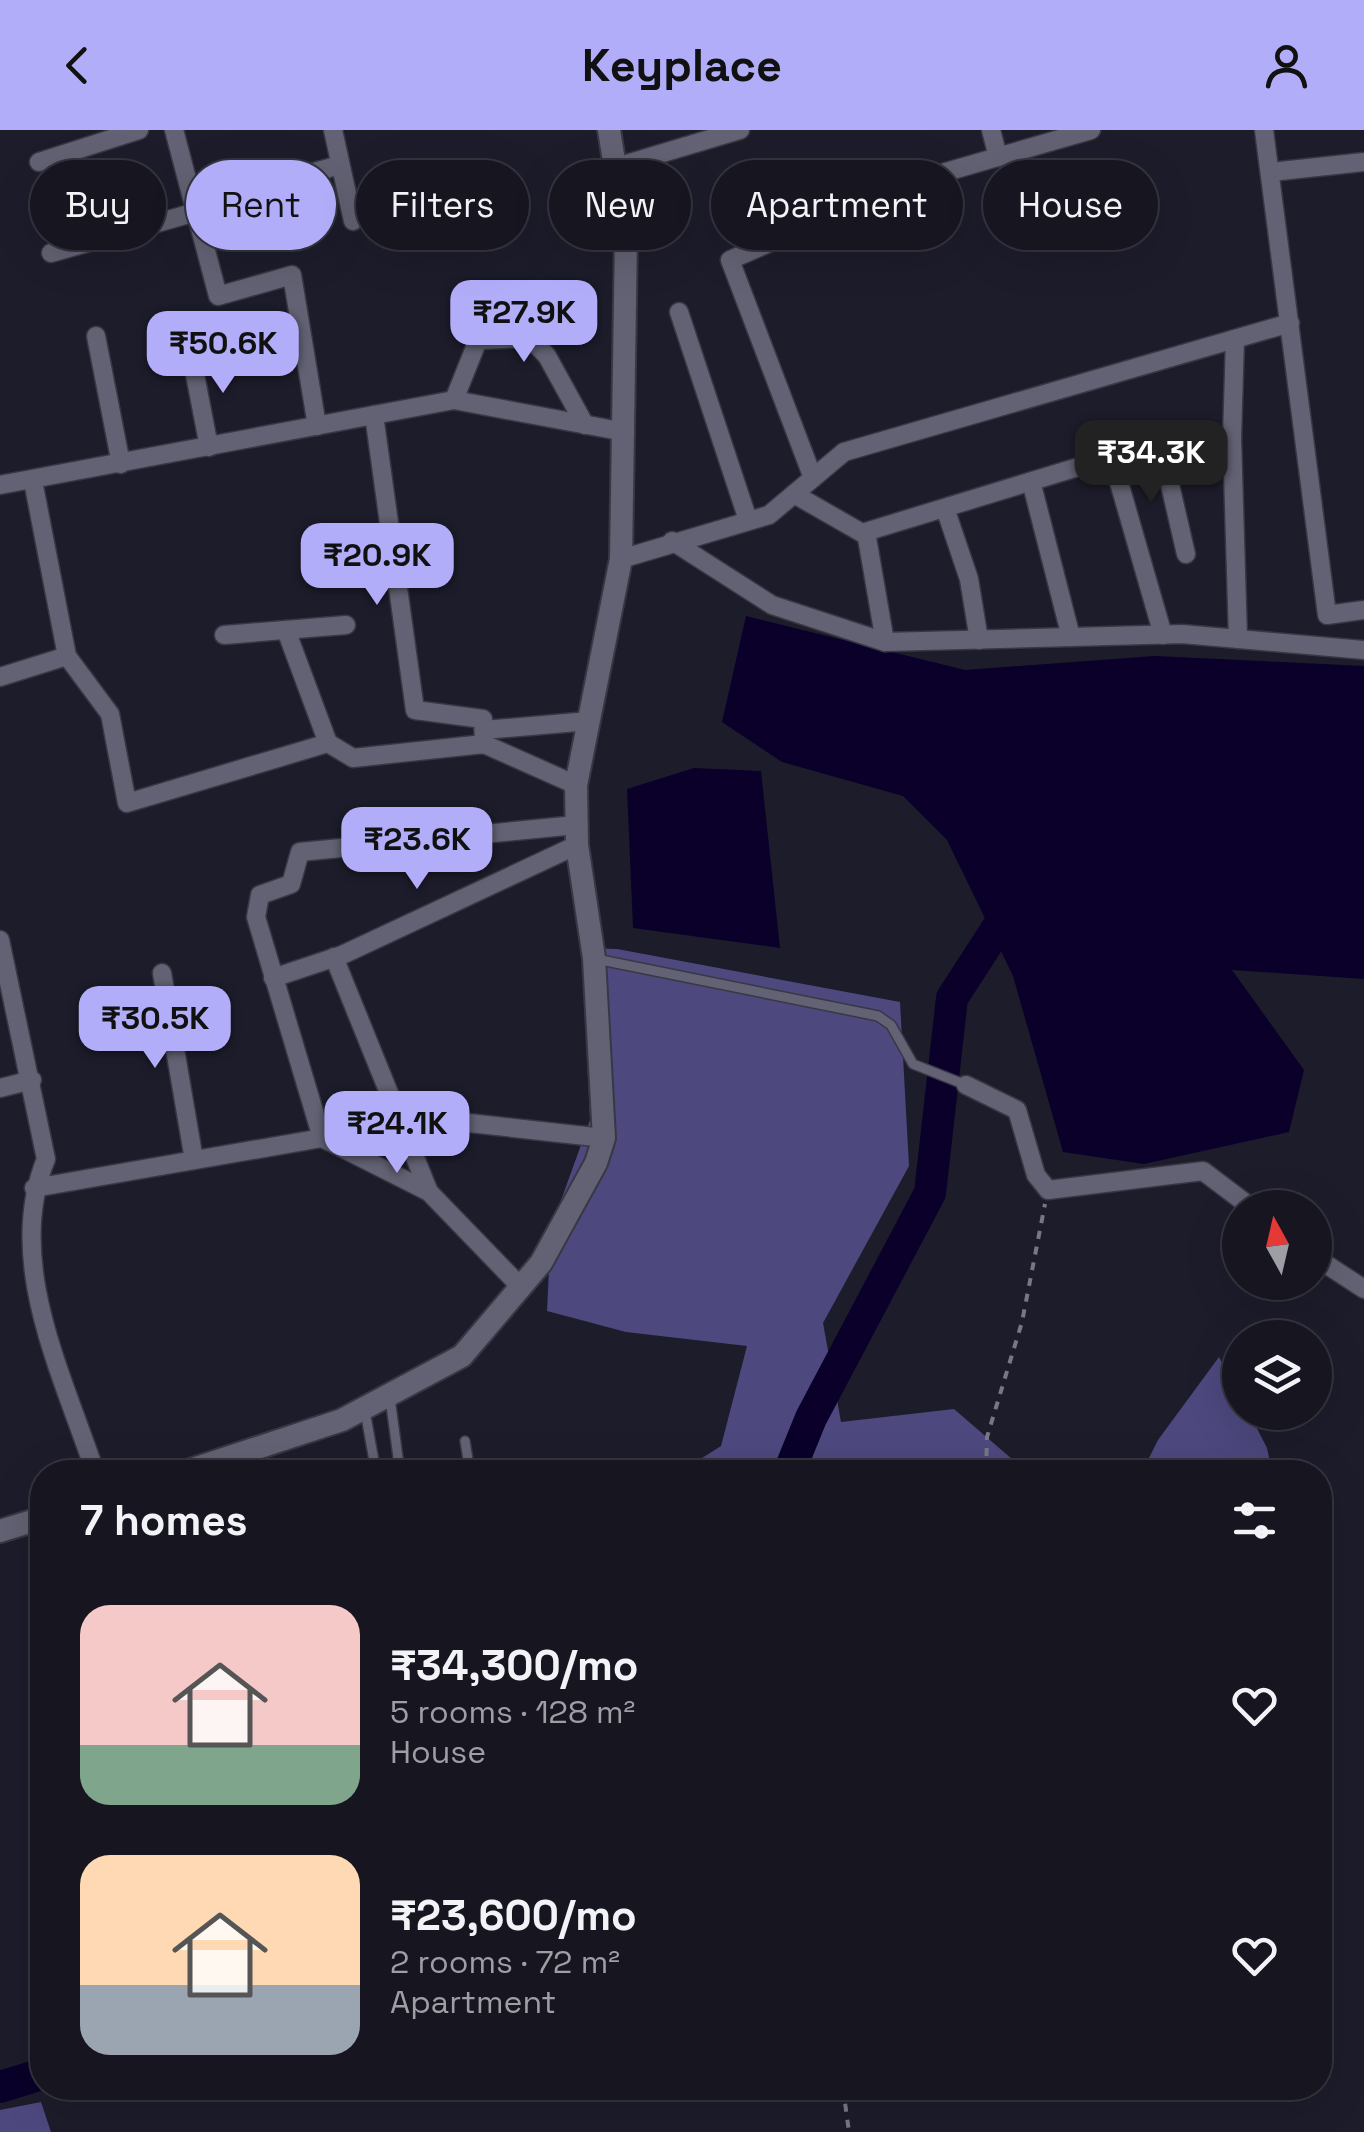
<!DOCTYPE html>
<meta charset="utf-8">
<style>
:root{--surface:#161520;--page:#1f1e29;--text:#f1f3f6;--muted:#9e9fa5;--line:#35343e;--accent:#b2adf9}
body{margin:0;font-family:"Space Grotesk",sans-serif;background:var(--page);color:var(--text);height:100vh;display:flex;flex-direction:column;font-size:38px;white-space:nowrap}
*{box-sizing:border-box;margin:0}
p{font-size:32px;color:var(--muted)}
.icon{flex:none;width:55px;height:55px;fill:none;stroke:currentColor;stroke-width:2;stroke-linecap:round;stroke-linejoin:round}
.map{position:relative;flex:1;overflow:hidden}
.drawer{position:absolute;left:30px;top:1330px;width:1302px;height:640px;display:flex;flex-direction:column;background:var(--surface);border-radius:40px;box-shadow:0 10px 40px #0002,0 0 0 2px var(--line)}
.drawer>*{flex:none}
.guide{position:absolute;left:30px;top:30px;width:1305px;height:90px;display:flex;gap:20px}
.needle{width:65px;rotate:352deg}
.controls{position:absolute;left:1222px;top:1060px;display:grid;gap:20px}
.controls a{display:grid;place-items:center;width:110px;height:110px;border-radius:50%;background:var(--surface);box-shadow:0 10px 40px #0002,0 0 0 2px var(--line);font-size:50px}
.price{position:absolute;translate:-50% -85px;padding:0 22px;border-radius:20px;background:var(--accent);color:#111;font-size:32px;line-height:65px;filter:drop-shadow(0 2px 5px #0008)}
.price::after{content:'';position:absolute;left:50%;top:60px;width:30px;height:22px;margin-left:-15px;background:inherit;clip-path:polygon(0 0,100% 0,50% 100%)}
.price.active{background:#222;color:#fff}
ul{padding:0;list-style:none}
li{display:flex;align-items:center;gap:30px;height:250px;padding:0 50px}
li span{display:grid;place-items:center;flex:none;width:280px;height:200px;border-radius:30px;color:#555}
li>.icon{margin-inline-start:auto}
span .icon{width:120px;height:120px;fill:#fffc;stroke-width:1}
li b{font-size:42px}
h2{display:flex;justify-content:space-between;align-items:center;height:120px;padding:0 50px;font-size:42px}
.tag{padding:0 35px;border-radius:45px;background:var(--surface);box-shadow:0 10px 40px #0002,0 0 0 2px var(--line);font-size:35px;line-height:90px}
.tag.active{background:var(--accent);color:#111}
header{display:flex;justify-content:space-between;align-items:center;height:130px;padding:0 50px;background:var(--accent);color:#111;font-size:45px;font-weight:700}
.map>svg:first-child{display:block}
</style>
<header><svg class="icon" aria-label="back" viewBox="0 0 24 24"><path d="M15 5l-7 7 7 7"/></svg>Keyplace<svg class="icon" aria-label="person" viewBox="0 0 24 24"><circle cx="12" cy="8" r="4"/><path d="M4 21q1-7 8-7t8 7"/></svg></header>
<div class="map">
<svg width="1364" height="2002" viewBox="0 0 1364 2002">
<rect width="100%" height="100%" fill="#1d1c2b"/>
<g fill="#4d487e">
<polygon points="582,818 617,819 900,872 909,1036 823,1193 841,1292 954,1279 1027,1342 680,1342 721,1316 747,1216 626,1202 547,1181 551,1098 590,990"/>
<polygon points="1219,1227 1240,1266 1240,1282 1249,1283 1267,1318 1272,1342 1142,1342 1158,1310"/>
<polygon points="41,1972 51,2002 0,2002 0,1980"/>
</g>
<g fill="#0a002a">
<polygon points="746,486 965,540 1154,526 1364,536 1364,849 1232,840 1304,940 1289,1002 1144,1034 1063,1022 1013,846 947,710 903,666 782,632 722,592"/>
<polygon points="694,638 761,641 780,818 633,798 627,659"/>
</g>
<g fill="none" stroke-linecap="round" stroke-linejoin="round">
<g stroke="#0a002a" stroke-width="32">
<polyline points="789,1342 811,1288 930,1063 952,868 1009,780 1022,780"/>
<polyline points="0,1957 42,1944"/>
</g>
<g stroke="#383844" stroke-width="12">
<g id="service">
<polyline points="596,829 878,886 891,895 913,934 966,955"/>
<polyline points="390,1268 400,1342"/>
<polyline points="365,1281 376,1342"/>
<polyline points="465,1311 470,1342"/>
</g>
</g>
<g stroke="#383844" stroke-width="21">
<g id="minor">
<polyline points="174,0 218,166 292,145 317,296"/>
<polyline points="333,0 353,91"/>
<polyline points="991,0 998,27"/>
<polyline points="1264,0 1327,485 1364,480"/>
<polyline points="39,32 139,0"/>
<polyline points="616,37 740,0"/>
<polyline points="1271,42 1364,32"/>
<polyline points="194,75 340,35"/>
<polyline points="51,123 196,82"/>
<polyline points="679,182 748,390"/>
<polyline points="96,206 121,334"/>
<polyline points="1235,209 1232,308 1238,509"/>
<polyline points="191,224 209,317"/>
<polyline points="454,270 478,210 530,208 547,226 585,295"/>
<polyline points="374,285 415,580 483,589 484,614"/>
<polyline points="1161,316 1186,424"/>
<polyline points="1112,328 1163,505"/>
<polyline points="813,348 730,130 901,55 1091,0"/>
<polyline points="33,351 67,526 110,584 127,673 328,613 353,628 484,614 576,655"/>
<polyline points="0,355 454,270 625,302"/>
<polyline points="1032,355 1071,507"/>
<polyline points="794,364 862,403 1137,319 1232,308"/>
<polyline points="945,378 969,449 979,510"/>
<polyline points="866,402 885,512"/>
<polyline points="672,411 772,475 885,512 1182,504 1364,520"/>
<polyline points="621,429 769,385 844,322 1290,193"/>
<polyline points="286,500 328,613"/>
<polyline points="224,505 346,495"/>
<polyline points="0,547 67,526"/>
<polyline points="484,600 589,591"/>
<path d="M0,810L46,1029C4,1131 63,1245 95,1342"/>
<polyline points="334,827 429,1062"/>
<polyline points="162,843 194,1030"/>
<polyline points="273,848 342,825 577,715"/>
<polyline points="966,955 1017,980 1036,1045 1048,1060 1203,1041 1252,1078"/>
<polyline points="0,958 32,950"/>
<polyline points="322,1008 256,787 260,765 291,754 300,722 576,695"/>
<polyline points="409,1012 433,989 604,1008"/>
<polyline points="34,1058 322,1008 429,1062 518,1154"/>
<polyline points="1315,1127 1364,1159"/>
</g>
</g>
<g stroke="#383844" stroke-width="26">
<g id="tertiary">
<polyline points="184,1342 342,1290 462,1226 541,1133 596,1033 604,1008 594,828 577,715 576,655 621,429 626,105 609,0"/>
<polyline points="0,1401 42,1388"/>
</g>
</g>
<g stroke="#787884" stroke-width="4" stroke-dasharray="8 8" stroke-linecap="butt">
<polyline points="986,1342 987,1307 1022,1192 1045,1074"/>
<polyline points="843,1958 849,2002"/>
</g>
<use href="#service" stroke="#636274" stroke-width="9"/>
<use href="#minor" stroke="#636274" stroke-width="18"/>
<use href="#tertiary" stroke="#636274" stroke-width="22"/>
</g>
</svg>
<div class="controls">
<a><svg class="needle" viewBox="-14 -14 28 28"><path d="M0-13l5 13h-10z" fill="#e53935"/><path d="M0 13l5-13h-10z" fill="#9e9fa5"/></svg></a>
<a><svg class="icon" aria-label="layers" viewBox="0 0 24 24"><path d="M12 4l9 5-9 5-9-5zM3 14l9 5 9-5"/></svg></a>
</div>
<b class="price" style="left:524px;top:235px">₹27.9K</b>
<b class="price" style="left:223px;top:266px">₹50.6K</b>
<b class="price active" style="left:1151px;top:375px">₹34.3K</b>
<b class="price" style="left:377px;top:478px">₹20.9K</b>
<b class="price" style="left:417px;top:762px">₹23.6K</b>
<b class="price" style="left:155px;top:941px">₹30.5K</b>
<b class="price" style="left:397px;top:1046px">₹24.1K</b>
<div class="guide">
<a class="tag">Buy</a>
<a class="tag active">Rent</a>
<a class="tag">Filters</a>
<a class="tag">New</a>
<a class="tag">Apartment</a>
<a class="tag">House</a>
</div>
<section class="drawer">
<h2>7 homes<svg class="icon" aria-label="filters" viewBox="0 0 24 24"><path d="M4 7h16M4 17h16"/><circle cx="9" cy="7" r="2"/><circle cx="15" cy="17" r="2"/></svg></h2>
<ul>
<li><span style="background:linear-gradient(#f6c9c9 70%,#7fa58c 0)"><svg class="icon" aria-label="home" viewBox="0 0 24 24"><path d="M3 11l9-7 9 7M6 9v11h12V9"/></svg></span><div><b>₹34,300/mo</b><p>5 rooms · 128 m²</p><p>House</p></div><svg class="icon" aria-label="heart" viewBox="0 0 24 24"><path d="M12 20l-8-8c-3-5 5-10 8-4 3-6 11-1 8 4z"/></svg></li>
<li><span style="background:linear-gradient(#ffd9b3 65%,#9aa5b1 0)"><svg class="icon" aria-label="home" viewBox="0 0 24 24"><path d="M3 11l9-7 9 7M6 9v11h12V9"/></svg></span><div><b>₹23,600/mo</b><p>2 rooms · 72 m²</p><p>Apartment</p></div><svg class="icon" aria-label="heart" viewBox="0 0 24 24"><path d="M12 20l-8-8c-3-5 5-10 8-4 3-6 11-1 8 4z"/></svg></li>
</ul>
</section>
</div>
